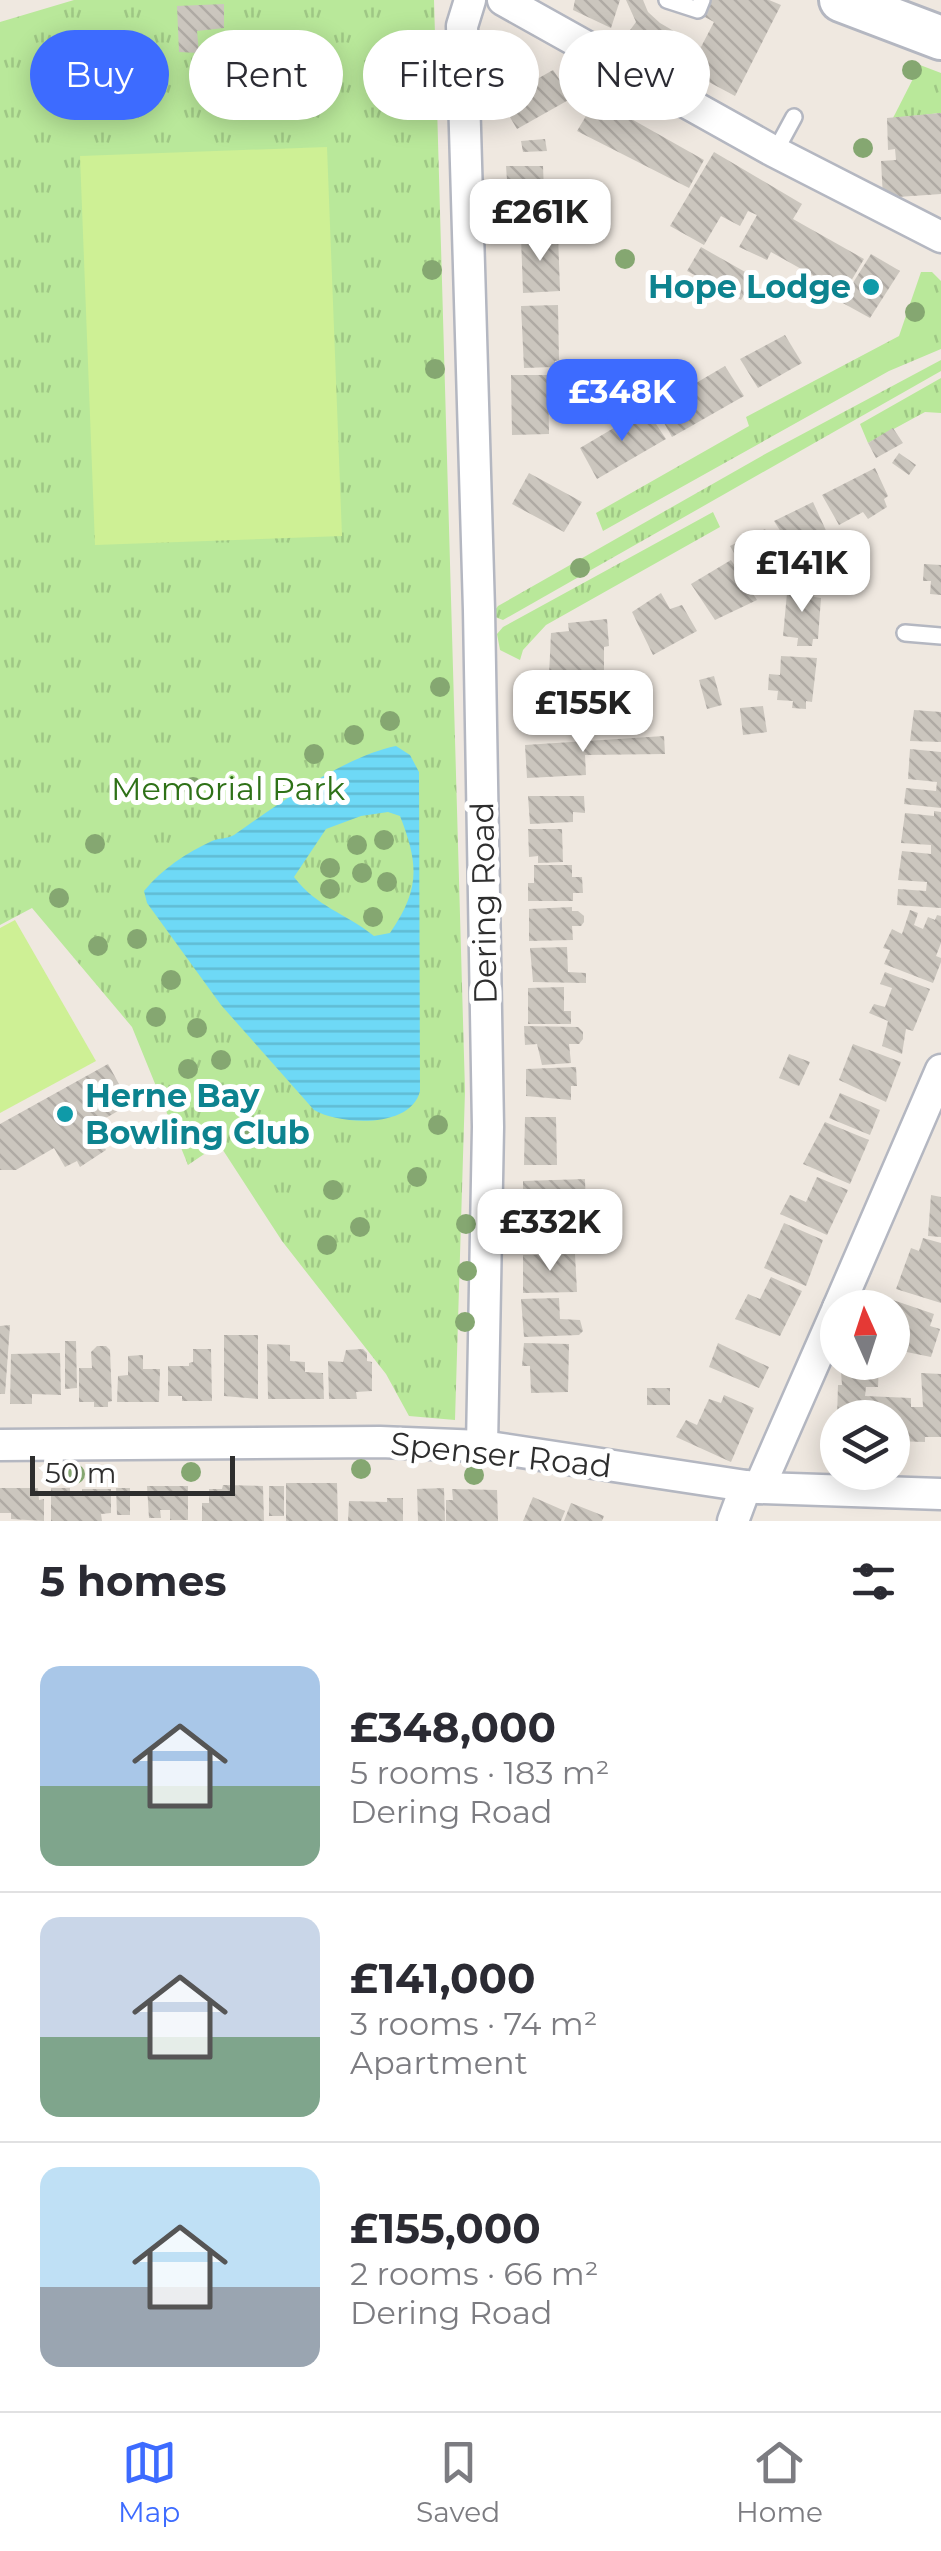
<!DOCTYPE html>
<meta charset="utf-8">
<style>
:root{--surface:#fff;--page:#f2f2f3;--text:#2b2b33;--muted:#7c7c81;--line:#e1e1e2;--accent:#3d6bff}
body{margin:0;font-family:Montserrat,sans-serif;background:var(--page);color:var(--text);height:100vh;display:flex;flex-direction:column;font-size:38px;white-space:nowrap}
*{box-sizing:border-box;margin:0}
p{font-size:32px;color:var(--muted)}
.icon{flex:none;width:55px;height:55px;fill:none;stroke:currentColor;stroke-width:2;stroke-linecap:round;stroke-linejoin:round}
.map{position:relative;height:1521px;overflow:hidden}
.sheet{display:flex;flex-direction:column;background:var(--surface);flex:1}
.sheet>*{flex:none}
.banner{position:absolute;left:30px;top:30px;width:882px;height:90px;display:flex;gap:20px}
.needle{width:65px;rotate:357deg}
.buttons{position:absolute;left:820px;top:1290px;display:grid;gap:20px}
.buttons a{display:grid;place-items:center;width:90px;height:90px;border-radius:50%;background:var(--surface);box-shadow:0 5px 25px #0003;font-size:50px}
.scale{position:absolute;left:30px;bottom:25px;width:205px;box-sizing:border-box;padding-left:10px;border:5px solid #2e2e2e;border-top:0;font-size:28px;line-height:35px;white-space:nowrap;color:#2e2e2e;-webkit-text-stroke:8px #fff;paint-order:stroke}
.price{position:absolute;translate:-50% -85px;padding:0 22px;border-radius:20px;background:#fff;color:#222;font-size:32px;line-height:65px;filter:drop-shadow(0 2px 5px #0008)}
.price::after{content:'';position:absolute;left:50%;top:60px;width:30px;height:22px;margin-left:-15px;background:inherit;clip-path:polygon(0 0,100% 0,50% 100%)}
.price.selected{background:var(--accent);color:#fff}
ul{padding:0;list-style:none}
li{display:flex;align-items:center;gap:30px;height:250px;padding:0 40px}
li+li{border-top:2px solid var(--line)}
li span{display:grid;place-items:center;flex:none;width:280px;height:200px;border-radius:20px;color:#555}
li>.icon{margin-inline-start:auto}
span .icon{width:120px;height:120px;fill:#fffc;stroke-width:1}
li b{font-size:42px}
h2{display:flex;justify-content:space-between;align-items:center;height:120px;padding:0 40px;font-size:42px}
.tag{padding:0 35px;border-radius:45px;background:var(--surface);box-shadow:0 5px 25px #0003;font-size:35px;line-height:90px}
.tag.selected{background:var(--accent);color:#fff}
.menu{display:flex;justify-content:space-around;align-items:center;height:140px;border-top:2px solid var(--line);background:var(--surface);font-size:28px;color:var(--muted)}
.menu a{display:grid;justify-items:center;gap:5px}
.menu .selected{color:var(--accent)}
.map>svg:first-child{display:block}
</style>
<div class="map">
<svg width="941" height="1521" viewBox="0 0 941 1521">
<defs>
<pattern id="grass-tufts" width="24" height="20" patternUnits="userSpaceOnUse" patternTransform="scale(2.5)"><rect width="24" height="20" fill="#b9e89a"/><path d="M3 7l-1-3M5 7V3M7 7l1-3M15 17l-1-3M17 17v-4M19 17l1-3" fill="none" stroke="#9fc785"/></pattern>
<pattern id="water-rules" width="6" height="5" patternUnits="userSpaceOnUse" patternTransform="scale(2.5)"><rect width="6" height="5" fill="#6ed9f6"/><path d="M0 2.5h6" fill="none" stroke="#60bbd3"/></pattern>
<pattern id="building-back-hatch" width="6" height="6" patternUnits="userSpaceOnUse" patternTransform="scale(2.5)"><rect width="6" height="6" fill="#cbc6be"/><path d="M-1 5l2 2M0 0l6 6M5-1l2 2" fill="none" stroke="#afaaa4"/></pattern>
</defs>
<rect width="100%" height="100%" fill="#efe8e0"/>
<g fill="url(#grass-tufts)">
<polygon points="74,0 434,0 465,1091 455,1420 409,1416 386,1374 282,1241 219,1144 188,1165 132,1027 32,908 0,925 0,22"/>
<polygon points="920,65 941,73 941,113 893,118"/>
<polygon points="921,272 932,272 941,281 941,349 889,371 603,531 596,513 749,426 746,417 899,336"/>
<polygon points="941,360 941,371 503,620 495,617 493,613 498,606 767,453"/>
<polygon points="941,378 941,413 925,412 868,443 860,424"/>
<polygon points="713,512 720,527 546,625 523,650 520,660 500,650 497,634 503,627"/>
</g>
<g fill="#cef095">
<polygon points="327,147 342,536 95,545 80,156"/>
<polygon points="15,920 96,1061 0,1113 0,928"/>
</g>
<path fill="url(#water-rules)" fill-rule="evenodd" d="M396,746L410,755L419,772L420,1091C411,1129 340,1125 314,1110L221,1005L147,903L144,891C162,869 186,853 212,841C219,838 227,839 234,835C278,804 343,757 396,746ZM388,812L400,816C419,865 420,889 390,933L374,936C344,912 318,908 294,877L326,829L361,816Z"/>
<g fill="url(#building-back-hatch)">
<polygon points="575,0 620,0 611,28 573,10"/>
<polygon points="626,0 643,0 648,12 660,23 701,47 714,22 703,16 712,0 769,0 781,5 735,96 625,37 636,22"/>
<polygon points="224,4 224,28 197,31 199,53 179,52 177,6"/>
<polygon points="553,70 572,98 517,129 500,100"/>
<polygon points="596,99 704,160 689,188 577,131"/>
<polygon points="941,113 941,194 883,198 881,161 896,160 895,149 888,150 887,118"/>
<polygon points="545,139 547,151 523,152 521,141"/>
<polygon points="714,152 802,204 793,219 864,259 844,293 771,252 767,260 739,247 757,215 748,211 740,226 721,216 704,245 670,226"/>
<polygon points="506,166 543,166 544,192 551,192 551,210 544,209 545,220 510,222"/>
<polygon points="572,213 573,228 547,229 547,215"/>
<polygon points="558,235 560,291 523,293 521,237"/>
<polygon points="701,247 754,277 741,300 687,271"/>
<polygon points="871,254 900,271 870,318 841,302"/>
<polygon points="558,305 559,360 555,361 554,367 524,368 521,306"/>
<polygon points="785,335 802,363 758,388 740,359"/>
<polygon points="725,366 744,396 672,437 655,407"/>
<polygon points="511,375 548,375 549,434 512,435"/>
<polygon points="646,409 666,439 597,479 580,448"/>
<polygon points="893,428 903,443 876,458 868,443"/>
<polygon points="899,453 916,465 909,475 892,463"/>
<polygon points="875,468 888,496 884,499 887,507 868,519 863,512 839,525 822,495"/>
<polygon points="529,473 582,502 564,532 512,504"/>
<polygon points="813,502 839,559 817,571 803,549 795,554 774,521"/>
<polygon points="765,529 786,566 751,582 730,546"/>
<polygon points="731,560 757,600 715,620 691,584"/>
<polygon points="924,564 941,565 941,595 930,594 931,581 923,581"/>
<polygon points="791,585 815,587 814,597 821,598 818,639 813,639 812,646 797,646 798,638 783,636 787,593 790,593"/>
<polygon points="661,593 670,609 682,605 697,631 653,655 632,612"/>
<polygon points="607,619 609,646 604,647 604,672 549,675 551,633 569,631 568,623"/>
<polygon points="781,656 817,658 812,702 806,701 806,709 792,708 793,701 777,700 778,691 768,690 769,674 780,675"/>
<polygon points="714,676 722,705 707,709 699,680"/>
<polygon points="763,706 767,732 743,735 740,708"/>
<polygon points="914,710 941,712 941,742 910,741"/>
<polygon points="664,736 665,754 585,755 586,775 527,778 525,745"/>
<polygon points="910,749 941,752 941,808 904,804 906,788 936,791 937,782 908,779"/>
<polygon points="528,796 584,796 585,813 573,812 573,822 530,824"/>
<polygon points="934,811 941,812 941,908 897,905 898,889 926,891 927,882 898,880 902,851 931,854 931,845 901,843 905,813 934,816"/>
<polygon points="528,829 562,829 563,862 538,863 538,856 529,857"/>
<polygon points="534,865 572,865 572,877 582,877 583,893 573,893 573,901 528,901 528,883 534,883"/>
<polygon points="572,907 572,911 578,911 584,916 584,922 581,926 572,926 573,940 529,941 529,909"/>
<polygon points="910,910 918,913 914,925 923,929 928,917 935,920 937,915 941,916 941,943 936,956 941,958 941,962 933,983 884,964 890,950 883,948 892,929 902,934"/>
<polygon points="567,947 568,972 586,973 586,983 533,982 530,948"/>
<polygon points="885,972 930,989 913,1031 906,1029 902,1054 882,1046 888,1021 869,1013 874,1004 885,1007 892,988 880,984"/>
<polygon points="564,987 564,1011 571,1011 571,1024 528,1024 528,988"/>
<polygon points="524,1026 578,1027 583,1032 583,1039 579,1044 569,1044 571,1063 542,1065 537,1044 525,1045"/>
<polygon points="853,1044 901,1062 886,1102 839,1080"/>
<polygon points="789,1054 810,1062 799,1086 779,1078"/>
<polygon points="108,1064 130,1104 92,1126 106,1150 80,1167 77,1161 65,1167 54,1148 16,1170 0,1170 0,1124"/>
<polygon points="576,1067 577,1086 571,1086 571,1100 526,1096 526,1069"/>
<polygon points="840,1093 880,1110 870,1135 829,1118"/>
<polygon points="525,1117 556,1117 557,1165 524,1165"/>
<polygon points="825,1122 869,1140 850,1184 803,1164"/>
<polygon points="817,1177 848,1190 827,1235 780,1214 790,1195 806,1202"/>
<polygon points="585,1179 586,1212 523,1214 523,1181"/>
<polygon points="931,1195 941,1197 941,1237 928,1236"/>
<polygon points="573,1216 576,1243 525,1245 523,1218"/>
<polygon points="784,1223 823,1240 806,1286 764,1268"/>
<polygon points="923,1238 941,1243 941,1303 896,1289 911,1248 919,1251"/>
<polygon points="575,1254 577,1292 523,1293 523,1255"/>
<polygon points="771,1277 802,1291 780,1336 735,1319 748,1294 760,1299"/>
<polygon points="559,1298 560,1319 580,1320 583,1331 579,1335 524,1337 521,1299"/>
<polygon points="890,1299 934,1314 930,1326 940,1329 931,1357 892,1349 892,1308 887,1308"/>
<polygon points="10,1325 5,1394 0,1394 0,1326"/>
<polygon points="224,1335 258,1335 258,1399 224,1396"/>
<polygon points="65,1341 76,1341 77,1388 65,1389"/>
<polygon points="524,1343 569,1344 568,1392 531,1393 530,1366 522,1366"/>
<polygon points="718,1343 769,1367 759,1388 709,1367"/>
<polygon points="267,1344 290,1345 290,1361 305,1362 305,1372 323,1373 324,1399 268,1399"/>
<polygon points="97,1346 106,1346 110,1350 112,1401 108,1402 108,1407 94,1407 94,1402 79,1402 79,1368 92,1368 91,1352"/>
<polygon points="193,1349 211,1349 212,1401 182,1401 182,1396 168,1396 168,1366 189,1366 189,1363 193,1362"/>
<polygon points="363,1349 367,1353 367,1361 372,1362 372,1391 356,1392 357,1399 329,1399 328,1361 343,1362 346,1350"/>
<polygon points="60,1353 61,1395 32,1394 32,1404 10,1404 11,1354"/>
<polygon points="143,1355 143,1369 160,1369 159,1402 117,1402 118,1376 128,1375 128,1356"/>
<polygon points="848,1362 879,1364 878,1387 866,1387 865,1396 911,1398 911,1407 923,1407 921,1373 941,1374 941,1437 925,1437 925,1442 892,1441 892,1418 837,1418 838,1385 842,1385 841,1372 847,1372"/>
<rect x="647" y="1388" width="23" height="17"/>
<polygon points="724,1395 754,1408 731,1462 676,1437 686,1420 697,1425 709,1399 721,1403"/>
<polygon points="286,1483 337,1483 338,1521 286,1521"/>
<polygon points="223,1485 263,1486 264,1521 202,1521 202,1503 209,1503 209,1489 222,1489"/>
<polygon points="147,1486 188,1486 188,1520 170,1520 170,1510 160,1510 161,1518 149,1518"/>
<rect x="269" y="1486" width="15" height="30"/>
<polygon points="0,1488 38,1488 39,1500 44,1499 44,1521 11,1519 11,1513 0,1513"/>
<polygon points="51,1488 70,1488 70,1496 82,1495 82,1489 111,1489 111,1513 101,1514 102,1521 51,1521"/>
<polygon points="116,1488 130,1488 130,1515 117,1515"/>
<polygon points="444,1488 445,1521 418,1521 417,1489"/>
<polygon points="452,1489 497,1490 498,1521 446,1521 446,1500 453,1500"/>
<polygon points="533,1497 565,1511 561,1521 523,1521"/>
<polygon points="387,1498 403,1498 403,1521 348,1521 349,1501 387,1502"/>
<polygon points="571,1503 604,1516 602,1521 564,1521"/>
</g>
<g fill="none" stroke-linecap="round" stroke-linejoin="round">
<g stroke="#b4b7c1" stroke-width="20">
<g id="lane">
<polyline points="667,0 698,10 702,0"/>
<polyline points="775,152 794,117"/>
<polyline points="905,633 941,636"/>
</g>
</g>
<g stroke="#b4b7c1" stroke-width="35">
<g id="street">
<polyline points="470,0 462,26 479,610 488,1127 482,1446"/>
<polyline points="503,0 775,152 941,237"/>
<polyline points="838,1308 941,1070"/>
<polyline points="0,1445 380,1442 482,1446 759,1488 941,1494"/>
<polyline points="759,1488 838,1308"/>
<polyline points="733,1521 746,1486"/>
</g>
</g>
<g stroke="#b4b7c1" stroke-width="48">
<polyline id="secondary" points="841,0 941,38"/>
</g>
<use href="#lane" stroke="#fff" stroke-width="15"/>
<use href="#street" stroke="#fff" stroke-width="30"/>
<use href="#secondary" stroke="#fff" stroke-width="42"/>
</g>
<g fill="#85a771">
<circle cx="912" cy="70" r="10"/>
<circle cx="863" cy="148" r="10"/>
<circle cx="625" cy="259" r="10"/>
<circle cx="432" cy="270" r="10"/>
<circle cx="915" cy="312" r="10"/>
<circle cx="435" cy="369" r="10"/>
<circle cx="580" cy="568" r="10"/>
<circle cx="440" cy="687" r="10"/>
<circle cx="390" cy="721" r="10"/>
<circle cx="354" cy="735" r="10"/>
<circle cx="314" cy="754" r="10"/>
<circle cx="193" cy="787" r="10"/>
<circle cx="384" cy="840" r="10"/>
<circle cx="95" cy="844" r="10"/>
<circle cx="357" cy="845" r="10"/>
<circle cx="330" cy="868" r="10"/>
<circle cx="362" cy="873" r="10"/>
<circle cx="387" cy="882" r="10"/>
<circle cx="330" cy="889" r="10"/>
<circle cx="59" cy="898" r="10"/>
<circle cx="373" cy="917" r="10"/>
<circle cx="137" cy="939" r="10"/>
<circle cx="98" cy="946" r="10"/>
<circle cx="171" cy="980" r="10"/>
<circle cx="156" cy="1017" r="10"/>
<circle cx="197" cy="1028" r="10"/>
<circle cx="221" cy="1060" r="10"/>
<circle cx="188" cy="1069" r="10"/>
<circle cx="438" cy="1125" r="10"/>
<circle cx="242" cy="1131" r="10"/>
<circle cx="417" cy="1177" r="10"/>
<circle cx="333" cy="1190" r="10"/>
<circle cx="466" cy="1224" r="10"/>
<circle cx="360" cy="1227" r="10"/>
<circle cx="327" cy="1245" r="10"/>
<circle cx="467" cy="1271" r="10"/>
<circle cx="465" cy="1322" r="10"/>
<circle cx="361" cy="1469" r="10"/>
<circle cx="191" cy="1472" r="10"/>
<circle cx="75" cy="1474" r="10"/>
<circle cx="474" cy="1475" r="10"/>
</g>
<g fill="#0f9aa8" stroke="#fff" stroke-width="4">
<circle cx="871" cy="287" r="10"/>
<circle cx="65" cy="1114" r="10"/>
</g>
<g text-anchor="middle" stroke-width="10" stroke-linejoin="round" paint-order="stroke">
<g font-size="32" font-weight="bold" fill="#0d838f" stroke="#fff" text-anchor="end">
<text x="851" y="298">Hope Lodge</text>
<text x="85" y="1107" text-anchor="start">Herne Bay<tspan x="85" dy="37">Bowling Club</tspan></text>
</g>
<g font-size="32" fill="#2e7117" stroke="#fff">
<text x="228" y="800">Memorial Park</text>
</g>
<g font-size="32" fill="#2e2e2e" stroke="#fff">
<text transform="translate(484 903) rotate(-91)" y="11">Dering Road</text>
<text transform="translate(501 1455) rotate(6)" y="11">Spenser Road</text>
</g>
</g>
</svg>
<div class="buttons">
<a><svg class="needle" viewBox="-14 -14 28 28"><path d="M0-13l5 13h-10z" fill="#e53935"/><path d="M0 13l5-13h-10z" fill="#7c7c81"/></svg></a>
<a><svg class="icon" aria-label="layers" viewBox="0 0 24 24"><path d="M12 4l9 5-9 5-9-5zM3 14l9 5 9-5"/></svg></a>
</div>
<div class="scale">50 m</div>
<b class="price" style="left:540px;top:264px">£261K</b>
<b class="price selected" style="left:622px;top:444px">£348K</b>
<b class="price" style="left:802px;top:615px">£141K</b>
<b class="price" style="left:583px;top:755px">£155K</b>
<b class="price" style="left:550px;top:1274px">£332K</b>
<div class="banner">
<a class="tag selected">Buy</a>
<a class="tag">Rent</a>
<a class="tag">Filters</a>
<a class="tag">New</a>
</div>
</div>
<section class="sheet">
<h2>5 homes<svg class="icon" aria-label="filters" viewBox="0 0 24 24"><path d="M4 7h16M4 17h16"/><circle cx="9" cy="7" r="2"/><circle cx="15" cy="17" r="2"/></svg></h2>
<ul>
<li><span style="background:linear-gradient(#a9c7e8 60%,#7fa58c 0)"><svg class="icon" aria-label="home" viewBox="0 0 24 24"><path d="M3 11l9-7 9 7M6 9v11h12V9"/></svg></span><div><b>£348,000</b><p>5 rooms · 183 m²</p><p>Dering Road</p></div></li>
<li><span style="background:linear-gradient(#c9d6e8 60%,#7fa58c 0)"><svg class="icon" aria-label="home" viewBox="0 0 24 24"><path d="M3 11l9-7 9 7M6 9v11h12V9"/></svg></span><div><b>£141,000</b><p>3 rooms · 74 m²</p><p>Apartment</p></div></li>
<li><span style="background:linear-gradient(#bfe0f5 60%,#9aa5b1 0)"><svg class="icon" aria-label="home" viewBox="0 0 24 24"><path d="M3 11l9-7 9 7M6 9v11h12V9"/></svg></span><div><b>£155,000</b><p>2 rooms · 66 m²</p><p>Dering Road</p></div></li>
</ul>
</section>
<nav class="menu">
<a class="selected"><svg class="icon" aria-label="map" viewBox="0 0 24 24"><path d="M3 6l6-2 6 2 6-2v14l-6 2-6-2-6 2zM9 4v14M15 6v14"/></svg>Map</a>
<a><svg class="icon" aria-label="saved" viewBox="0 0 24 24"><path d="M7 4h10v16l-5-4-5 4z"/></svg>Saved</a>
<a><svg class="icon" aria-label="home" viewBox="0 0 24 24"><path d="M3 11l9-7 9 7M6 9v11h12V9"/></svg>Home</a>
</nav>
